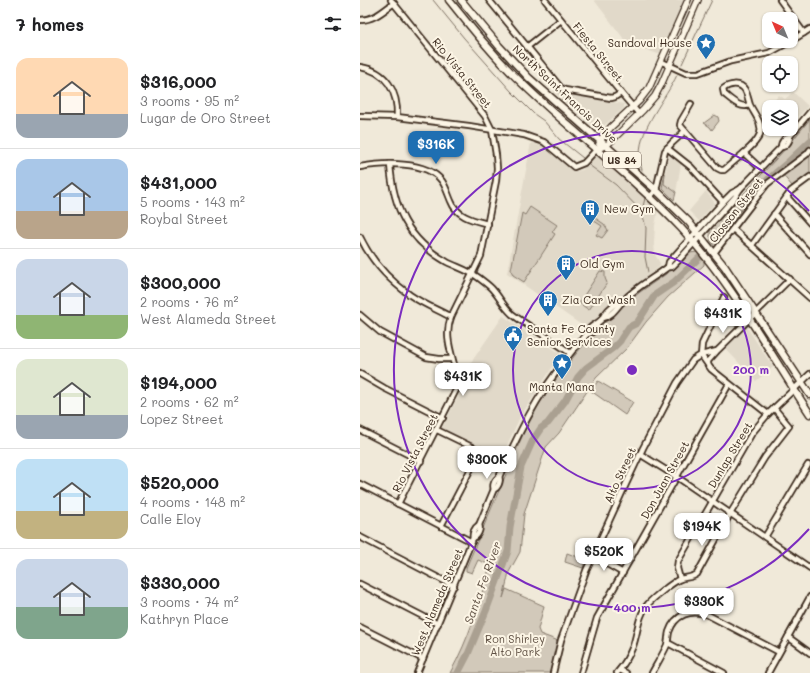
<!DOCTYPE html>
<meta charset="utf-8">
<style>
:root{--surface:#fff;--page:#f2f2f2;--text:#202124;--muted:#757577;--line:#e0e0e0;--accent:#1f6fb2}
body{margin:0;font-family:Mali,sans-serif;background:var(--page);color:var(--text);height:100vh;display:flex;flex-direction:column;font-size:15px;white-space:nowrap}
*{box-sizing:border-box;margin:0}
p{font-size:13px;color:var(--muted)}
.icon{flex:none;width:22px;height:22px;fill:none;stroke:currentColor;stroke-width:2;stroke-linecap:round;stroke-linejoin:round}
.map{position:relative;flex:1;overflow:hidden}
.details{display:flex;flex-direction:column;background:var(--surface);width:360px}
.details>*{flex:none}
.needle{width:26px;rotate:316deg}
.fabs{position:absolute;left:402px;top:12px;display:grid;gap:8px}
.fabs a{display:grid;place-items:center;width:36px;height:36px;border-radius:8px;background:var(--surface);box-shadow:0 1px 3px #0004;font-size:20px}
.price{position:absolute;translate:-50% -34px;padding:0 9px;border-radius:8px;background:#fff;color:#222;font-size:13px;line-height:26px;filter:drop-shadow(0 1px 2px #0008)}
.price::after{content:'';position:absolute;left:50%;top:24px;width:12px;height:9px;margin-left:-6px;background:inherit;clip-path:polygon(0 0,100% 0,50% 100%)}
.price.on{background:var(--accent);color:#fff}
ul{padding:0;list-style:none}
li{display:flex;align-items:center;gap:12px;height:100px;padding:0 16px}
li+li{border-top:1px solid var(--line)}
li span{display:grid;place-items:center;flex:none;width:112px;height:80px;border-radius:12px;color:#555}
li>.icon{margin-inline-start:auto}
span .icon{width:48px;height:48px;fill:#fffc;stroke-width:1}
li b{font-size:17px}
h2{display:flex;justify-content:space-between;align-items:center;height:48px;padding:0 16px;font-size:17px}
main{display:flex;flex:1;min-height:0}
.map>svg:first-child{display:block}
</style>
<main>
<section class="details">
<h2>7 homes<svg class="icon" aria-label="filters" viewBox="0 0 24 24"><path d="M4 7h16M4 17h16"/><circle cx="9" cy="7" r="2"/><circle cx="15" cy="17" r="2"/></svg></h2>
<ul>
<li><span style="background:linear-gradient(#ffd9b3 70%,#9aa5b1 0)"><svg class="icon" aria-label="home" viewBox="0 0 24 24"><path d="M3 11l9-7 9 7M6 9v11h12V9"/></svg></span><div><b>$316,000</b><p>3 rooms · 95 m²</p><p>Lugar de Oro Street</p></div></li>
<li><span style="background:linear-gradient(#a9c7e8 65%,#b9a48a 0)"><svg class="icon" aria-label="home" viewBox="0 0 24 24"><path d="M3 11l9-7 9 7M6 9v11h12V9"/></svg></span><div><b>$431,000</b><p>5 rooms · 143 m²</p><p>Roybal Street</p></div></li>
<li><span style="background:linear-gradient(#c9d6e8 70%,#8fb573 0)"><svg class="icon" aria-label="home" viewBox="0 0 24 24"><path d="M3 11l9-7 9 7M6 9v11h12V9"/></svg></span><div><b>$300,000</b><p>2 rooms · 76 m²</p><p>West Alameda Street</p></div></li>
<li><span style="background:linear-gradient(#dfe7d0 70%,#9aa5b1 0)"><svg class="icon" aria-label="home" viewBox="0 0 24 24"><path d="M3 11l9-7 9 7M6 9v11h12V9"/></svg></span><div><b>$194,000</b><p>2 rooms · 62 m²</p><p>Lopez Street</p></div></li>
<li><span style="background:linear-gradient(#bfe0f5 65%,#c2b280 0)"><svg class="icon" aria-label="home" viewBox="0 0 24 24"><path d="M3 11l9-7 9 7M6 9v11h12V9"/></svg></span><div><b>$520,000</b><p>4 rooms · 148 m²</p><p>Calle Eloy</p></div></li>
<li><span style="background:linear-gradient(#c9d6e8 60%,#7fa58c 0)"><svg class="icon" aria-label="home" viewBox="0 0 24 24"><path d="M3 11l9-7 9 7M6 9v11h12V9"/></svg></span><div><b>$330,000</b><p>3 rooms · 74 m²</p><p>Kathryn Place</p></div></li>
</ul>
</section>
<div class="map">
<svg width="450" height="673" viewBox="0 0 450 673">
<rect width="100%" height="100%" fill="#f0e9d9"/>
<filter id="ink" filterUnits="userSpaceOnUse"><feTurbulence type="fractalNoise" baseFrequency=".025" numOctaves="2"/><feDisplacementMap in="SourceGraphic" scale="8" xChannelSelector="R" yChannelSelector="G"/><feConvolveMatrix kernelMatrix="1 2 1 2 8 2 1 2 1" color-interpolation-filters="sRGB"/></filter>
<g filter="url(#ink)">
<g fill="#e1d9c9">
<polygon points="234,0 324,0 300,53 298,54 267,43"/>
<polygon points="193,91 264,104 264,108 239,130"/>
<polygon points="433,92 448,106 434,122 431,119 431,107 419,107 413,102 419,95 425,99"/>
<polygon points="171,143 183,146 209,168 215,171 222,170 233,159 238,156 293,205 298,211 295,225 294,243 295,255 300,263 299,267 257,300 227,329 147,273"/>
<polygon points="309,156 321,164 315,198 303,186 308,157"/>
<polygon points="346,191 355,203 339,221 329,211"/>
<polygon points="143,316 201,354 160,417 137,467 119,459 114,445 82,428 101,391 103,374"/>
<polygon points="386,326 413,367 396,381 364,347"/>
</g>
<g fill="#d2c9ba" stroke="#867a6c">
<polygon points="355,115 358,117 359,121 352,130 350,127 344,123"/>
<polygon points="450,119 450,146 405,183 357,243 350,237 350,230 428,146"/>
<polygon points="450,153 450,174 432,186 422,174"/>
<polygon points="305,173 304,184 316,192 314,200 302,188"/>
<polygon points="170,207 197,225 192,232 195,234 164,282 153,275 151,270 162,213 165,215"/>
<polygon points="229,214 244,224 248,230 242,238 236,235 242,226 228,217"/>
<path d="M337,252L344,261V265L308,297L286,322L267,348L236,378L199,433L186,447L164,514L160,552L149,572L143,598L146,589L184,606L178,629L180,634L196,640L198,643L190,673H90C109,639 120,602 130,565L118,560L112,573L106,571V568L164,432L180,403L199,375L220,349L249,318L280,292L319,265L330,253Z"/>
<polygon points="240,271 245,272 245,278 247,283 229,310 219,303"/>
<polygon points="370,309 381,322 376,327 364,314"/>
<polygon points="238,381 273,402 265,415 231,391"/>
<polygon points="207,553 215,556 225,556 226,558 223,568 205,562"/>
</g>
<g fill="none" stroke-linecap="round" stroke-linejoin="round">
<g stroke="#7e7163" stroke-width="1">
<polyline points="73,0 104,38 151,91 174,114 184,121 199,139 223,158"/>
<polyline points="322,64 352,0"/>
<polyline points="229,165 256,185 282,212 286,228 285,257 288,272"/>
<path d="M282,170C281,165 279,159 280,154C280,127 306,99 317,75"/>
<polyline points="282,211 285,198"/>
<polyline points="118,451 121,446"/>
</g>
<g stroke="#aaa091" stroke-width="7">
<polyline points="352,242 397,189 426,164 450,141"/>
<polyline points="261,339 269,327 277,323 295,295 314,282 340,257"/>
<polyline points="98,673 108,654 126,611 148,551 150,527 161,467 173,440 181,428 188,423 205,401 218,377 226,368 253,348 260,341"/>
</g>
<g stroke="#3b2a1e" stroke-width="8">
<g id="minor">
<path d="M31,0L125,116L132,130L136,155L137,168L136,181L121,256L91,317C81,344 100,364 96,390L38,504"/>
<polyline points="129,0 201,88 205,90 251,98 255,97 261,93"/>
<polyline points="185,0 261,93 279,114"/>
<polyline points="420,0 444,33"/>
<path d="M0,20C14,20 23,11 34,3"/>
<polyline points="431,41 450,29"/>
<polyline points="167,47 201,20"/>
<polyline points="302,62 326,73 338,73 371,61 409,53 431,41"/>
<path d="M0,67C27,71 38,92 37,117"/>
<polyline points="331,104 321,121 320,125 357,168 361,170 364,170 384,153"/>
<path d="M390,105C380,109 372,100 364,94L363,89C369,84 380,82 385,90C388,95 388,100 390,105C394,114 403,123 400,134C397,142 390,148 384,153L401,169"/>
<polyline points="0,116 37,117 109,126 164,135 184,142 214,167 224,163 236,150"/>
<path d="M421,147C421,142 425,137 430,136"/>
<polyline points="307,148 331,167 363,202"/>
<path d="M30,164C33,208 48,240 87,262C97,267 110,271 119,278C124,282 130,286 133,290C140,298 144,307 152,314C170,328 192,339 210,353"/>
<path d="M0,167C23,163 66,160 82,181C86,187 88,194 91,201C97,217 113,220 128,224"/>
<polyline points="290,197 296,190 305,151 312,143 325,131"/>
<polyline points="427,197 450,223"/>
<polyline points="414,214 450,254"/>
<polyline points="373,229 450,298"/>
<path d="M0,237C11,260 29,280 50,295C63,304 78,310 91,317"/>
<polyline points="392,245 431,191 450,177"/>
<polyline points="354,253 407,184 447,154 450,150"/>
<polyline points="308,267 309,262 363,202 372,193 380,189"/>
<polyline points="0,315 20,332 66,357 79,359 92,359"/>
<path d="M243,318C252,317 258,305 264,300C276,287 294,278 308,267H312L317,262L375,197L380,189L421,147C426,147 430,141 430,136L450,112"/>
<path d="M227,334C231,334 238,328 237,324"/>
<polyline points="348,365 348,361 356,352"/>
<polyline points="0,374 24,388 83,418"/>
<polyline points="408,414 351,369 341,355 357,351 430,279"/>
<polyline points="0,430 61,461"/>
<path d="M77,430L112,447C116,450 117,454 116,459L81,526"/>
<polyline points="280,454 317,477 450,568"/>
<polyline points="0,484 112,542"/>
<path d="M134,489C132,485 135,479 139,477C163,422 186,379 227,334C229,325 237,325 242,319C243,318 243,315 245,314C248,309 256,302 262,301"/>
<polyline points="0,537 94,586"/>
<polyline points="405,537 448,465"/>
<path d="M113,538C112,534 114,528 119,525L134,489C138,488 141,481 139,477"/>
<polyline points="233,556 263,573"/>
<polyline points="320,579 317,568 318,561 392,433 408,414 450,374"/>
<polyline points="0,584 78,624"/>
<polyline points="0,627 63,659"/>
<polyline points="428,637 450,653"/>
<polyline points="308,643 364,673"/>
<polyline points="260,670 266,673"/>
<path d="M57,673L113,538C118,536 121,530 119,525"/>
<polyline points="193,673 201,640 226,571 266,484 283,448 317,383 333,360 341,355 342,344 364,297"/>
<polyline points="221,673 237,618 369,384"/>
<path d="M257,673C264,665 269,656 273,646C278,632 278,615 288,604C293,598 313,582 320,579C326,577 332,578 337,574L370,514L405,457L429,426L414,408"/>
<path d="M292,673C297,664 303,654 307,645C308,641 308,636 309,632C315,614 331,609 348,615L419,652"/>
<polyline points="408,673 450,597"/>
</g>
</g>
<g stroke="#3b2a1e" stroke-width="8">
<g id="major">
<polyline points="239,144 242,138 251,127 279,101 289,88 328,0"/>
<polyline points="236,150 248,144 283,110 295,96 301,85 338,0"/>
</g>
</g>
<g stroke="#3b2a1e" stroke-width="9">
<g id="highway">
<path d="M89,0C113,30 137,60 165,86C216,135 273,177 321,228C372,283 409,352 450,414"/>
<polyline points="101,0 139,46 169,78 296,190 328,221 365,267 450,395"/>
</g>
</g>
<use href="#minor" stroke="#fcf5e5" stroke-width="4.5"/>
<use href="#major" stroke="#fcf5e5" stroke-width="5.5"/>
<use href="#highway" stroke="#fcf5e5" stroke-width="6"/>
</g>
</g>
<g fill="none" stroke="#7b2cbf" stroke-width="2">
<circle cx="272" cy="370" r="119"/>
<path d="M449 529A238 238 0 1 1 449 211"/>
</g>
<defs>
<g id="sight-pin" transform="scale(1)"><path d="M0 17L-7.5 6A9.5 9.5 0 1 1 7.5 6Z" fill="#1f6fb2" stroke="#fcf5e5"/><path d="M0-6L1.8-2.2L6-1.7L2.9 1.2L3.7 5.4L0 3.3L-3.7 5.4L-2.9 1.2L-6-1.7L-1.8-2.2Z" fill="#fff"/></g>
<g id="building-pin" transform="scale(1)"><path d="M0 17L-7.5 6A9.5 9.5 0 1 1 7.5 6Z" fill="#1f6fb2" stroke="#fcf5e5"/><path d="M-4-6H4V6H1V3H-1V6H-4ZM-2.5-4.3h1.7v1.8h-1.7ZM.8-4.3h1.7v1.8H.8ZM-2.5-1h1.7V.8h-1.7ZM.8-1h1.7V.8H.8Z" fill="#fff"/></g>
<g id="civic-pin" transform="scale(1)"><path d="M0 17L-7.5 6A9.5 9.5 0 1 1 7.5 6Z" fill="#1f6fb2" stroke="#fcf5e5"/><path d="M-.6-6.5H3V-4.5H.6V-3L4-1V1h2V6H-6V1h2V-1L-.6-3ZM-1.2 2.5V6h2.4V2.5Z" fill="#fff"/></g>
</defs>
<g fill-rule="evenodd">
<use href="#sight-pin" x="346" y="43"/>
<use href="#building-pin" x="230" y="209"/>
<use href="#building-pin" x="206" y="264"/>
<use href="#building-pin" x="188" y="300"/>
<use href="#civic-pin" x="153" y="335"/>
<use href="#sight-pin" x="202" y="363"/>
</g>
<g text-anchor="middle" stroke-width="4" stroke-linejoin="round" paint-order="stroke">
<rect fill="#fcf5e5" stroke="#75675a" stroke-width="1" x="243" y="152" width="38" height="16" rx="3"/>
<g font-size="10" font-weight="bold" fill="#3b2a1e">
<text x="262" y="164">US 84</text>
</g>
<g font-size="11" fill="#3b2a1e" stroke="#fcf5e5" text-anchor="start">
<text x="332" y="47" text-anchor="end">Sandoval House</text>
<text x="244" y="213">New Gym</text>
<text x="220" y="268">Old Gym</text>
<text x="202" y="304">Zia Car Wash</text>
<text x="167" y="333">Santa Fe County<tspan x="167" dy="13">Senior Services</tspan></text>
<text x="202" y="391" text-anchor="middle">Manta Mana</text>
</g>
<g font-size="11" fill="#3b2a1e" stroke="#fcf5e5">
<text transform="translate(238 52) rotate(51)" y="4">Fiesta Street</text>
<text transform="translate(102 73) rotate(51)" y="4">Rio Vista Street</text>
<text transform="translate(205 94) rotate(43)" y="4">North Saint Francis Drive</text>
<text transform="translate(376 210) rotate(-52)" y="4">Closson Street</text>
<text transform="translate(55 453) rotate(-63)" y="4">Rio Vista Street</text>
<text transform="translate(370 455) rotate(-59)" y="4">Dunlap Street</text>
<text transform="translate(260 475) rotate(-65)" y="4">Alto Street</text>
<text transform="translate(305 480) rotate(-61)" y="4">Don Juan Street</text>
<text transform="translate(77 602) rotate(-67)" y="4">West Alameda Street</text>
</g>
<g font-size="11" fill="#615245" stroke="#fcf5e5">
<text x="155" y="643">Ron Shirley<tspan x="155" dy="13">Alto Park</tspan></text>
</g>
<g font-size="12" font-style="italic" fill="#625346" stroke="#fcf5e5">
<text transform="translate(123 583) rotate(-70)" y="4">Santa Fe River</text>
</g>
</g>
<circle cx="272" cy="370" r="6" fill="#7b2cbf" stroke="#fcf5e5" stroke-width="2"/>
<g font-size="12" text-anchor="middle" font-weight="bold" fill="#7b2cbf" stroke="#fcf5e5" stroke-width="4" stroke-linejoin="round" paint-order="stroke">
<text x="391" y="374">200 m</text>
<text x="272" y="612">400 m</text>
</g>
</svg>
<div class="fabs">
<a><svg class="needle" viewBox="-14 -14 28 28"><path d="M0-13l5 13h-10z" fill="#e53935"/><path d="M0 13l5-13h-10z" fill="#757577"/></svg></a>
<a><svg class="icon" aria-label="locate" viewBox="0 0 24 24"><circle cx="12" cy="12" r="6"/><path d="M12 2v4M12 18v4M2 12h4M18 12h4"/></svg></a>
<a><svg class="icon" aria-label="layers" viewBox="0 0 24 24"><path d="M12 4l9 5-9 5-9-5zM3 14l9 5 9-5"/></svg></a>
</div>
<b class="price on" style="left:76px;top:165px">$316K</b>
<b class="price" style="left:363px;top:334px">$431K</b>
<b class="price" style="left:103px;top:397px">$431K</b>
<b class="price" style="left:127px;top:480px">$300K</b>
<b class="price" style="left:342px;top:547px">$194K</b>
<b class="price" style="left:244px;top:572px">$520K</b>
<b class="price" style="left:344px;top:622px">$330K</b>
</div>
</main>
